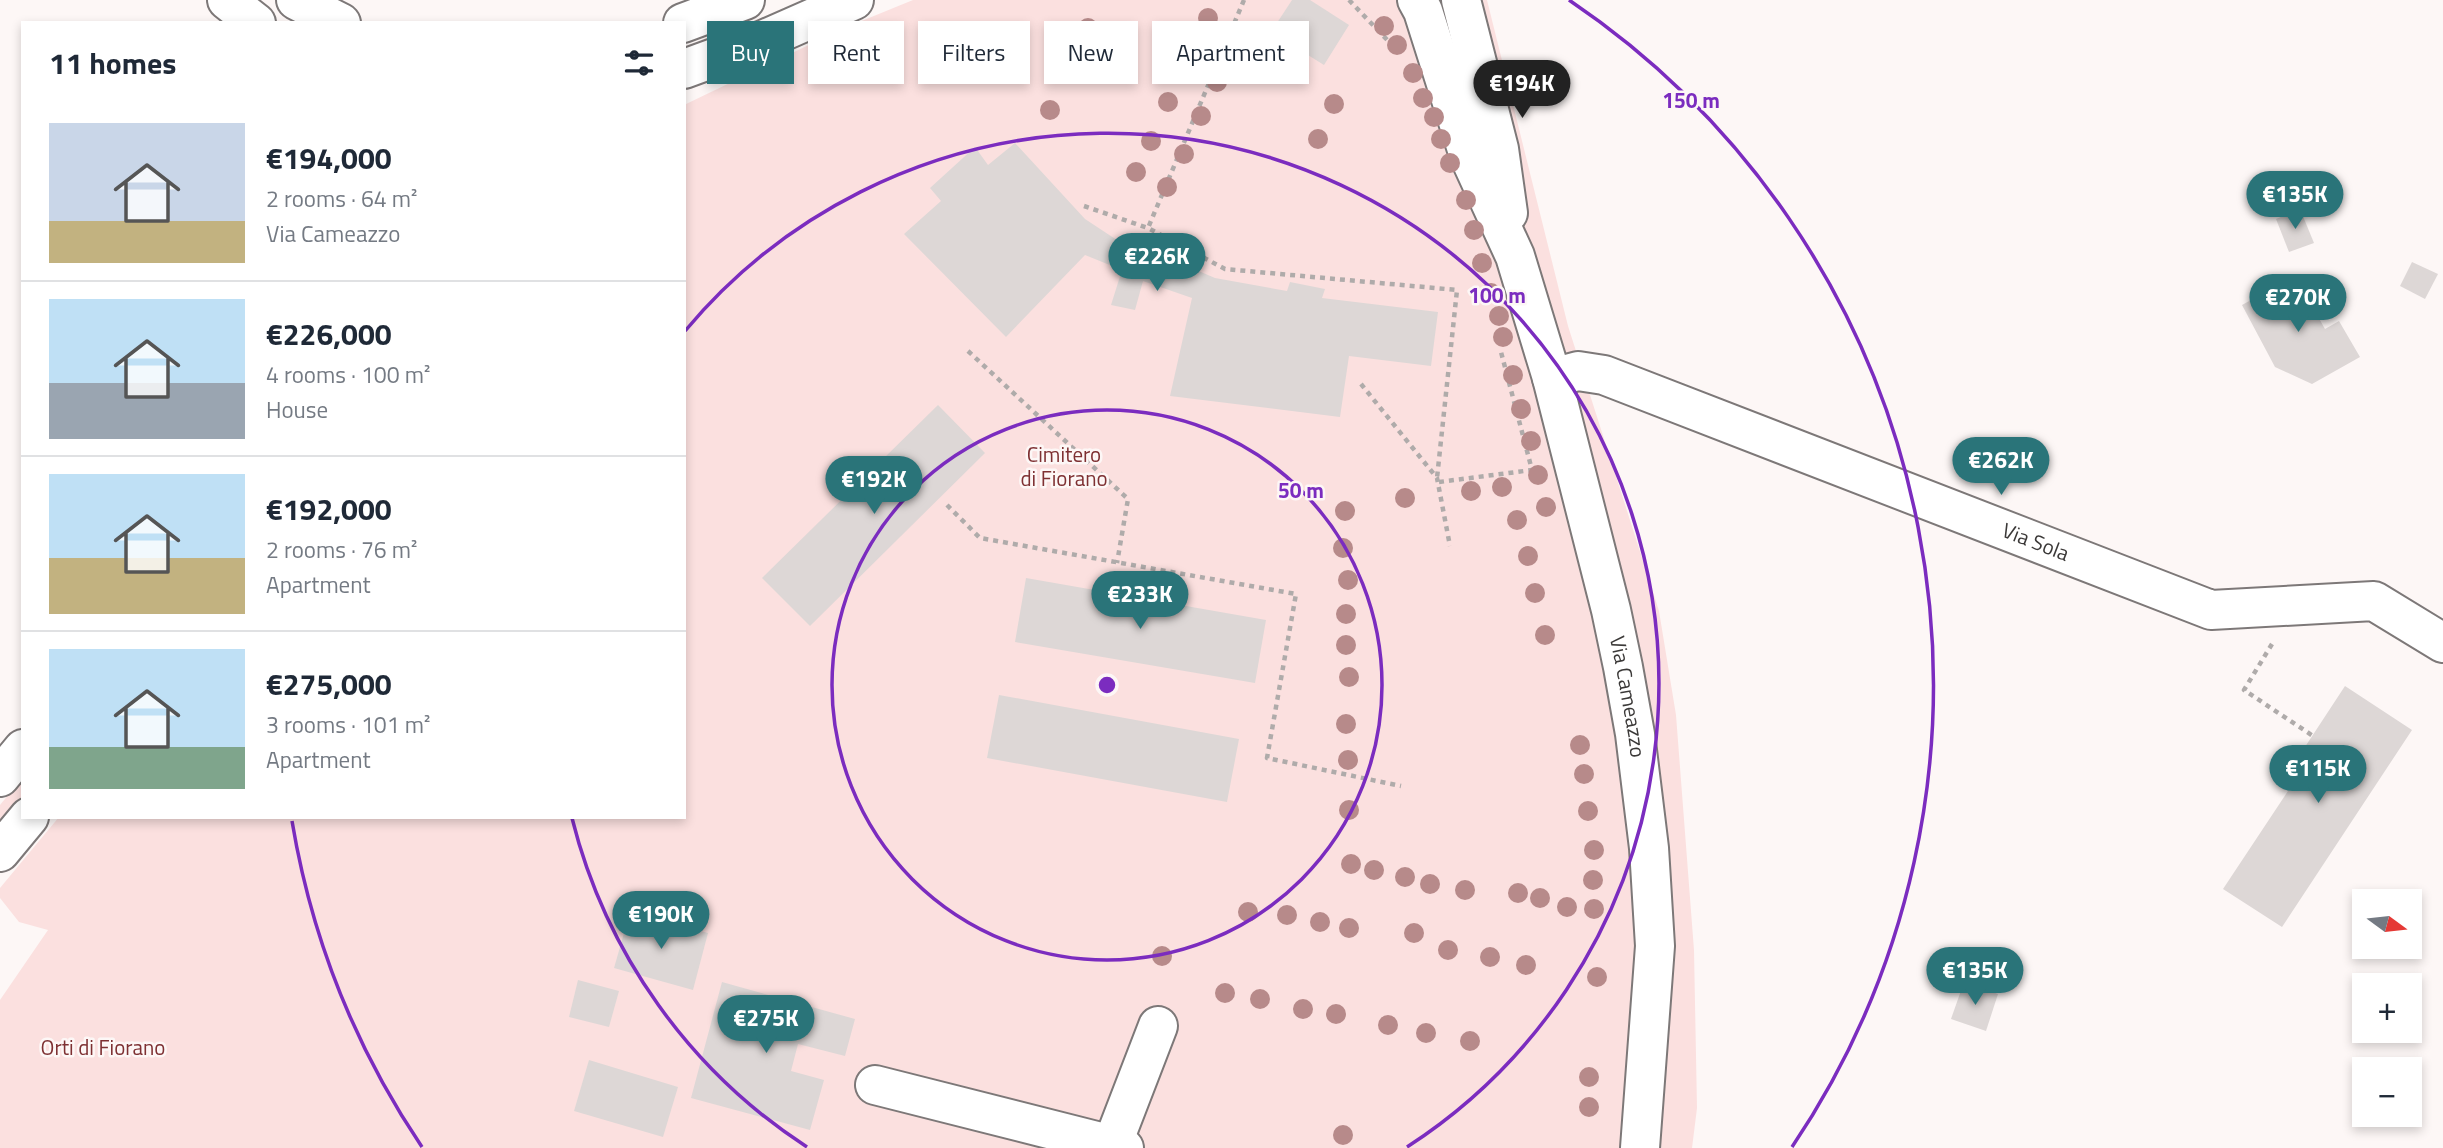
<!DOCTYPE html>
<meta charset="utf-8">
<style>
:root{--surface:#fff;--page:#f6f6f7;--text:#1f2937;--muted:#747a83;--line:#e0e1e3;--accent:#2a7479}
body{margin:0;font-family:"Titillium Web",sans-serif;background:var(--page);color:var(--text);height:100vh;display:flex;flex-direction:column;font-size:26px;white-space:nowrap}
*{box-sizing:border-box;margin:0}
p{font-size:23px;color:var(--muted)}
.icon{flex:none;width:38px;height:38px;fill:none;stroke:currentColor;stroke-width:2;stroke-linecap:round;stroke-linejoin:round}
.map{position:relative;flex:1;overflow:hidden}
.details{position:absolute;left:21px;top:21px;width:665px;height:798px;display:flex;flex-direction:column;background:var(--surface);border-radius:0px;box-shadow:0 4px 10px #0003}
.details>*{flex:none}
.top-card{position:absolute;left:707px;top:21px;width:665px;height:63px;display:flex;gap:14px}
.needle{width:46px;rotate:105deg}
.buttons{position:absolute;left:2352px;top:889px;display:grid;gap:14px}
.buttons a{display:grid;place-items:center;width:70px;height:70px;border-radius:0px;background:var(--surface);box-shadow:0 4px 10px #0003;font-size:35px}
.price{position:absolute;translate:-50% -60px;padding:0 16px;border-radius:24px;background:var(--accent);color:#fff;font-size:23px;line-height:46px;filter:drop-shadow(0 2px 4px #0008)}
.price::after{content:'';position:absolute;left:50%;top:42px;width:21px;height:16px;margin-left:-10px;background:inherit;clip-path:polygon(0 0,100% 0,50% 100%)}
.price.selected{background:#222;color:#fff}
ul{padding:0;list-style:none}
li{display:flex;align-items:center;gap:21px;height:175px;padding:0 28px}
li+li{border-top:2px solid var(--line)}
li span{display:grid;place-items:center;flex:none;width:196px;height:140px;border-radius:0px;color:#555}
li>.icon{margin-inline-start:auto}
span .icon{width:84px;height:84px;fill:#fffc;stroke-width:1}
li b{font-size:30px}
h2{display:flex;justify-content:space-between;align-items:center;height:84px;padding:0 28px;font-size:30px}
.tag{padding:0 24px;border-radius:0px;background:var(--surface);box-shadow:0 4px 10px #0003;font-size:24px;line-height:63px}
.tag.selected{background:var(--accent);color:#fff}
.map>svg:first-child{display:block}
</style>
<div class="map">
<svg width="2443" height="1148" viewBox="0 0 2443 1148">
<rect width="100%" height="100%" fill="#fdf7f6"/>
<g fill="#fbe0df">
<polygon points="913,0 1487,0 1568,326 1659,611 1676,715 1694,950 1697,1108 1692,1148 0,1148 0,1000 48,930 19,922 0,898 0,888 59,817 684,817 684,105 842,29"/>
<polygon points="23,777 23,801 0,828 0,805"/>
</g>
<g fill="#ddd7d6">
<polygon points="1292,0 1310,0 1349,25 1324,65 1271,32"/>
<polygon points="1015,143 1085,219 1126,246 1130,235 1153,241 1152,251 1215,278 1287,291 1290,282 1325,289 1322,298 1438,312 1431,366 1349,356 1340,417 1170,396 1192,298 1143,281 1135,310 1111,305 1122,270 1085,255 1006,337 904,234 941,201 930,188 975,147 988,165"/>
<polygon points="2300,209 2314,243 2289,252 2276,219"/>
<polygon points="2412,262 2438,274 2425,299 2400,286"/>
<polygon points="2295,276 2325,329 2339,321 2360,357 2312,384 2275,367 2242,305"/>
<polygon points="938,405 985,453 810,626 762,578"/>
<polygon points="1026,578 1266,620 1255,683 1015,642"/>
<polygon points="2345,686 2412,730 2282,927 2223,889 2288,791 2280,785"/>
<polygon points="999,695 1239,739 1227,802 987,758"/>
<polygon points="630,912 708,933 693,990 614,968"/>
<polygon points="578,980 619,991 609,1027 569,1017"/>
<polygon points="722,982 855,1019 845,1056 798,1044 791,1071 824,1080 810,1130 691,1098"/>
<polygon points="1964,982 1998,994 1986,1031 1951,1019"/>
<polygon points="589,1060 678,1087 663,1137 574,1111"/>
</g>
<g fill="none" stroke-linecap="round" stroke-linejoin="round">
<g stroke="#7d7878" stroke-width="42">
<g id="minor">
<polyline points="227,0 256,23"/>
<polyline points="296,0 341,23"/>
<path id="s1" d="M1417,0L1423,11L1469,156L1515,256L1552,378L1611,610L1623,667L1635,734L1649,848L1655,946L1640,1148"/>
<polyline points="1461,0 1499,149 1508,213"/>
<polyline points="683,23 745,0"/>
<polyline points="684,69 763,40 854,0"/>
<path id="s2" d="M1552,378L1578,371L1604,375L2211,610L2374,601L2443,643"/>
<polyline points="0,777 23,749"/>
<polyline points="0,852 29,817"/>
<polyline points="875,1085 1124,1148"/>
<polyline points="1111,1148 1158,1026"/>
</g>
</g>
<g stroke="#afabaa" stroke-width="4.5" stroke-dasharray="5 5" stroke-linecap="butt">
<polyline points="1244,0 1148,228 1225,269 1457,290 1437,478"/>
<polyline points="1349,0 1392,45"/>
<polyline points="1084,206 1148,228"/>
<polyline points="968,351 1128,499 1117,563"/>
<polyline points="1361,384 1437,478 1450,546"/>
<polyline points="1439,482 1532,470 1501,352"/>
<polyline points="947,505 980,538 1296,594 1267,758 1401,786"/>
<polyline points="2272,644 2244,690 2313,736"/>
</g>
<use href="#minor" stroke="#fff" stroke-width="38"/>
</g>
<g fill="#b78a8a">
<circle cx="1208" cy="18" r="10"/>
<circle cx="1384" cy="26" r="10"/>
<circle cx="1088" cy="28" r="10"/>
<circle cx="1397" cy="45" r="10"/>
<circle cx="1239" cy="48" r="10"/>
<circle cx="1071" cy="69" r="10"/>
<circle cx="1181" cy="69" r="10"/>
<circle cx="1413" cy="73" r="10"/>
<circle cx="1217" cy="82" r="10"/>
<circle cx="1423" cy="98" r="10"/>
<circle cx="1168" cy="102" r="10"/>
<circle cx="1334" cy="104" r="10"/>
<circle cx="1050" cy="110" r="10"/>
<circle cx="1201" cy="116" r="10"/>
<circle cx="1434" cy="117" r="10"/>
<circle cx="1318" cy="139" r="10"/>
<circle cx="1441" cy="139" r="10"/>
<circle cx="1151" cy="141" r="10"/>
<circle cx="1184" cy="154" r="10"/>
<circle cx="1450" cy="163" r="10"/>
<circle cx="1136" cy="172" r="10"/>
<circle cx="1167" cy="187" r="10"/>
<circle cx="1466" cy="200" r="10"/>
<circle cx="1474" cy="230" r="10"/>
<circle cx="1482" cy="263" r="10"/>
<circle cx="1491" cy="293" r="10"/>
<circle cx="1499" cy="316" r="10"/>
<circle cx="1503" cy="337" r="10"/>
<circle cx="1513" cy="375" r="10"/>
<circle cx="1521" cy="409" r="10"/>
<circle cx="1531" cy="441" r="10"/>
<circle cx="1538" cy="475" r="10"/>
<circle cx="1502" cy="487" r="10"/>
<circle cx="1471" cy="491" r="10"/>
<circle cx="1405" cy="498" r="10"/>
<circle cx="1546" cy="507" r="10"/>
<circle cx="1345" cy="511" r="10"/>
<circle cx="1517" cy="520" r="10"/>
<circle cx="1343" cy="548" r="10"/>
<circle cx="1528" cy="556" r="10"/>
<circle cx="1348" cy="580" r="10"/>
<circle cx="1535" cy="593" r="10"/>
<circle cx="1346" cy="614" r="10"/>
<circle cx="1545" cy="635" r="10"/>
<circle cx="1346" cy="645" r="10"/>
<circle cx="1349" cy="677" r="10"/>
<circle cx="1346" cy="724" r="10"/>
<circle cx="1580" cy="745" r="10"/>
<circle cx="1348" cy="760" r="10"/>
<circle cx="1584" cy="774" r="10"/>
<circle cx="1349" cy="810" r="10"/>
<circle cx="1588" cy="811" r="10"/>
<circle cx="1594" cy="850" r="10"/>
<circle cx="1351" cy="864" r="10"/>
<circle cx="1374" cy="870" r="10"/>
<circle cx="1405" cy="877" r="10"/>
<circle cx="1593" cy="880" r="10"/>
<circle cx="1430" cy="884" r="10"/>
<circle cx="1465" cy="890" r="10"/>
<circle cx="1518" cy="893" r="10"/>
<circle cx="1540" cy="898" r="10"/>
<circle cx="1567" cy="907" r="10"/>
<circle cx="1594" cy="909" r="10"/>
<circle cx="1248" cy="912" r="10"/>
<circle cx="1287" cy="915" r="10"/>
<circle cx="1320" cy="922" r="10"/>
<circle cx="1349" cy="928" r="10"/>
<circle cx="1414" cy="933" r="10"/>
<circle cx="1448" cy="950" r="10"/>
<circle cx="1162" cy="956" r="10"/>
<circle cx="1490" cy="957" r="10"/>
<circle cx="1526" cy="965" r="10"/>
<circle cx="1597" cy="977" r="10"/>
<circle cx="1225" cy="993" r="10"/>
<circle cx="1260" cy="999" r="10"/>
<circle cx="1303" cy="1009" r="10"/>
<circle cx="1336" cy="1014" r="10"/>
<circle cx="1388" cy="1025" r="10"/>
<circle cx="1426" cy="1033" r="10"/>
<circle cx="1470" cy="1041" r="10"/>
<circle cx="1589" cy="1077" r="10"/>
<circle cx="1589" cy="1107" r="10"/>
<circle cx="1343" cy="1135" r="10"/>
</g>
<g fill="none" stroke="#7b2cbf" stroke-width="3.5">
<circle cx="1107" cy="685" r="275"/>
<path d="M807 1147A551 551 0 0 1 572 818M685 331A551 551 0 1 1 1407 1147"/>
<path d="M422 1147A826 826 0 0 1 292 821M1569 0A826 826 0 0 1 1792 1147"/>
</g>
<g text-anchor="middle" stroke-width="5" stroke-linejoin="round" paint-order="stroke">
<g font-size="21" fill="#7e3032" stroke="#fdf7f6">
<text x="1064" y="462">Cimitero<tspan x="1064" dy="24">di Fiorano</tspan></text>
<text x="103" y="1055">Orti di Fiorano</text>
</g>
<g font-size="21" fill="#3b3938" stroke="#fdf7f6">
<text dy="7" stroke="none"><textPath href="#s2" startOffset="516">Via Sola</textPath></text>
<text dy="7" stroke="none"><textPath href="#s1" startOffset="730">Via Cameazzo</textPath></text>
</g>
</g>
<circle cx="1107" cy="685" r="10" fill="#7b2cbf" stroke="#fdf7f6" stroke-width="3.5"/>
<g font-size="21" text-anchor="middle" font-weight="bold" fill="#7b2cbf" stroke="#fdf7f6" stroke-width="5" stroke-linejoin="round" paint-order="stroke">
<text x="1691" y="108">150 m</text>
<text x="1497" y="303">100 m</text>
<text x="1301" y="498">50 m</text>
</g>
</svg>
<div class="buttons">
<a><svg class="needle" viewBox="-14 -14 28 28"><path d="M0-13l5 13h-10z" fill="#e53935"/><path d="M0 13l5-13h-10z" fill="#747a83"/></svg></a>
<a>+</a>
<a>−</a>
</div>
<b class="price selected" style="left:1522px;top:120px">€194K</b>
<b class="price" style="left:2295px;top:231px">€135K</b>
<b class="price" style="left:1157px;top:293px">€226K</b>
<b class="price" style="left:2298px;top:334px">€270K</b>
<b class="price" style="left:2001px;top:497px">€262K</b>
<b class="price" style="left:874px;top:516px">€192K</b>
<b class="price" style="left:1140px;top:631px">€233K</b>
<b class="price" style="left:2318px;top:805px">€115K</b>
<b class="price" style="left:661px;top:951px">€190K</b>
<b class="price" style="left:1975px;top:1007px">€135K</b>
<b class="price" style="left:766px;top:1055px">€275K</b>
<div class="top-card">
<a class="tag selected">Buy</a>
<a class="tag">Rent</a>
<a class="tag">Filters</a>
<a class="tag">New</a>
<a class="tag">Apartment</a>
</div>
<section class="details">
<h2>11 homes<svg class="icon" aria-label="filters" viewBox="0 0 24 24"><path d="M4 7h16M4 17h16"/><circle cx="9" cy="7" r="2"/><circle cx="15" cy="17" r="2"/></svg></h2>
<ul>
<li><span style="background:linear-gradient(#c9d6e8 70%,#c2b280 0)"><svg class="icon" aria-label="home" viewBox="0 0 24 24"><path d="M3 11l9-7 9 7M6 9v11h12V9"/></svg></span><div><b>€194,000</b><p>2 rooms · 64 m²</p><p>Via Cameazzo</p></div></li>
<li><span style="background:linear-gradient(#bfe0f5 60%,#9aa5b1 0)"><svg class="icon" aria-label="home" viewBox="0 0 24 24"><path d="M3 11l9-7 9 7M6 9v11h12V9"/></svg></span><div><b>€226,000</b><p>4 rooms · 100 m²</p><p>House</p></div></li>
<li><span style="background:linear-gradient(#bfe0f5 60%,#c2b280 0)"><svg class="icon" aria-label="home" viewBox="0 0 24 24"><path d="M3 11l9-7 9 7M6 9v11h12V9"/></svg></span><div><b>€192,000</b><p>2 rooms · 76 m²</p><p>Apartment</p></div></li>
<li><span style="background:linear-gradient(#bfe0f5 70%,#7fa58c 0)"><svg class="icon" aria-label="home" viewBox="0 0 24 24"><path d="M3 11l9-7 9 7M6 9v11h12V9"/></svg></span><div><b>€275,000</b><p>3 rooms · 101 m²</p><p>Apartment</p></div></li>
</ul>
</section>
</div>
